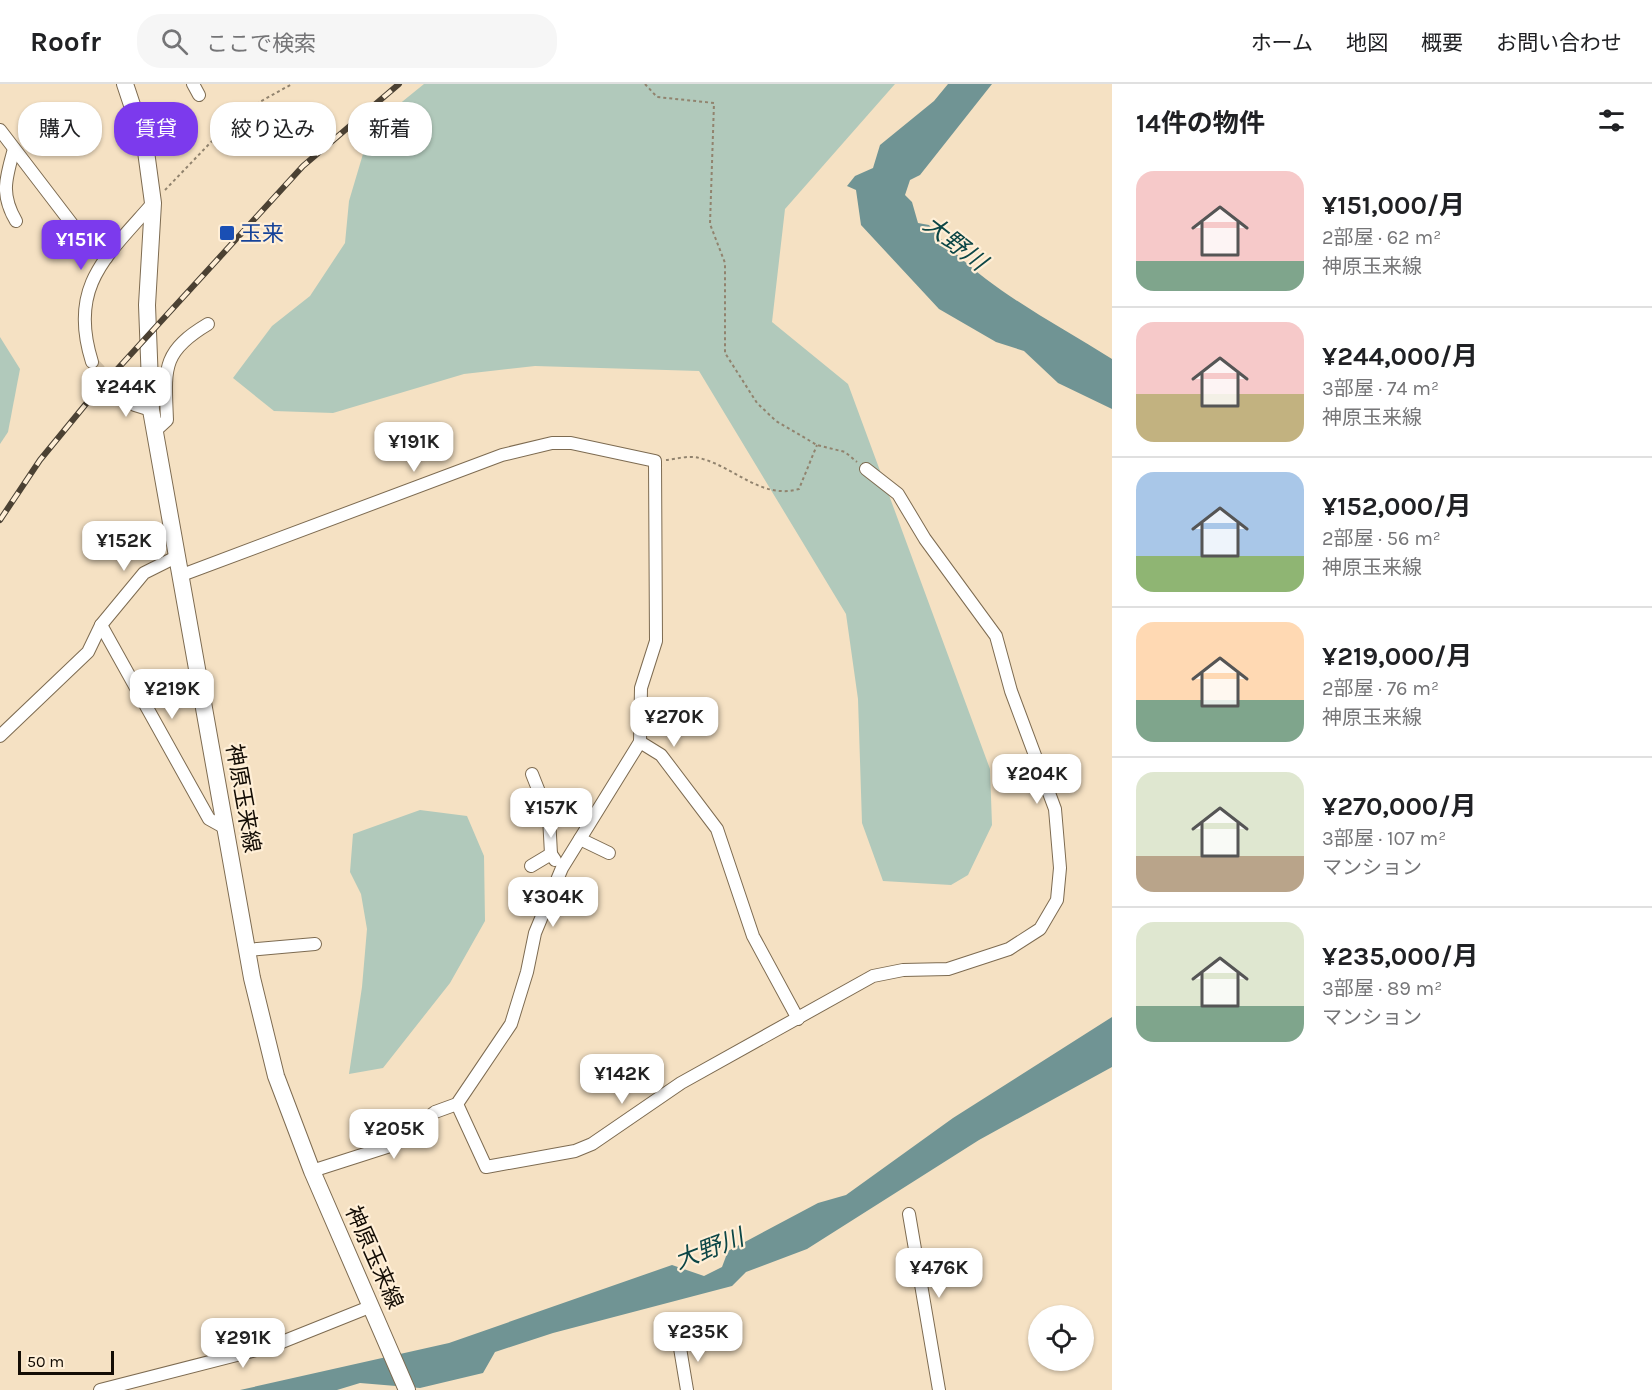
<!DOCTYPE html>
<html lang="ja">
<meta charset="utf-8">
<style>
:root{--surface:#fff;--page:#f6f6f6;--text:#202124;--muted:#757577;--line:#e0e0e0;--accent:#7c3aed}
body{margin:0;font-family:Karla,"Noto Sans JP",sans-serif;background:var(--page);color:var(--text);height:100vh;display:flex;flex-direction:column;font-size:22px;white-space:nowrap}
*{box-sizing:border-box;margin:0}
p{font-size:20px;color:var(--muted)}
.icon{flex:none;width:33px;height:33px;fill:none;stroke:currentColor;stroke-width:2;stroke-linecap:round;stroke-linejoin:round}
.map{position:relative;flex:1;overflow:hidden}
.drawer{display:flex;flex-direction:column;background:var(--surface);width:540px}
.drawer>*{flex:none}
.hud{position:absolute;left:18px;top:18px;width:570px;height:54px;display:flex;gap:12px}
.controls{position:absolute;left:1028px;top:1221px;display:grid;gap:12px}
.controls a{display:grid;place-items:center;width:66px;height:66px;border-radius:50%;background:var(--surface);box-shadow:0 2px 4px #0004;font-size:30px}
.scale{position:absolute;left:18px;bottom:15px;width:96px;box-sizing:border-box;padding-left:6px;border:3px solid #130c04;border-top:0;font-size:16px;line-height:21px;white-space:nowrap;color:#130c04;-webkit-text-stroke:4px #ffefd7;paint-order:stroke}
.price{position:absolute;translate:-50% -51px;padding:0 14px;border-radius:12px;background:#fff;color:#222;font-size:20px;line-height:39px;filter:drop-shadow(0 2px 3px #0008)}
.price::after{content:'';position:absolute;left:50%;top:36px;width:18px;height:14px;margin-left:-9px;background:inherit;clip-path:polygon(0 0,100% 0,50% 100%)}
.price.on{background:var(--accent);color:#fff}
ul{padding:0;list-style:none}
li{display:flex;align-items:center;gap:18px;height:150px;padding:0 24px}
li+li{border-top:2px solid var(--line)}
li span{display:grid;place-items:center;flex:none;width:168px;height:120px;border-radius:18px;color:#555}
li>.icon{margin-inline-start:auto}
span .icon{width:72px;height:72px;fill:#fffc;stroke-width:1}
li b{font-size:26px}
h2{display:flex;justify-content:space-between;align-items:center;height:72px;padding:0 24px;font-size:26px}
.pill{padding:0 21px;border-radius:24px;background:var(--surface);box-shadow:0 2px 4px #0004;font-size:21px;line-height:54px}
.pill.on{background:var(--accent);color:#fff}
header{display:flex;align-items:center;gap:36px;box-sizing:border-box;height:84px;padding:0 30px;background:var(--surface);border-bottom:2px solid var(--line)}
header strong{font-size:28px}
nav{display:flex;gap:33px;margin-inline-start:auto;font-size:21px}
.search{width:420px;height:54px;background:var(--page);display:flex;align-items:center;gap:15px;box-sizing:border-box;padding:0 21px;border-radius:24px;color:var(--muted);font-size:22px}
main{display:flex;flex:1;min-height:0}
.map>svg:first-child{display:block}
</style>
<header>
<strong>Roofr</strong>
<div class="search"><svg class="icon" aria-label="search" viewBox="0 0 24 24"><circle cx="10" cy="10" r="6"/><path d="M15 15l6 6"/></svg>ここで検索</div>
<nav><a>ホーム</a><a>地図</a><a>概要</a><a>お問い合わせ</a></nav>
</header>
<main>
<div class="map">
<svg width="1112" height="1306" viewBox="0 0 1112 1306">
<rect width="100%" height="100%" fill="#f5e1c3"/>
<g fill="#b1c9bb">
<polygon points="424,0 895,0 785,125 772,238 848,300 990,685 992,741 968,791 951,801 883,797 862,739 858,615 846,530 699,287 535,282 464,290 333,329 274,327 233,294 272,242 310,212 345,159 349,117 371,43"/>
<polygon points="0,253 20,285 8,348 0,360"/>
<polygon points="420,726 467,732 484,772 485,837 450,899 383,984 349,990 362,903 367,845 361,810 350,788 353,750"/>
</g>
<g fill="#709494">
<path d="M948,0H992L920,91L910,96L905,111L912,118L918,139L929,141C977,200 1048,235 1112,275V325L1058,299L1024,267L996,258L939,225L861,141L856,106L847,102L855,92L873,84L880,61L934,17Z"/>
<polygon points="1112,933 1112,983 979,1056 807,1165 746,1188 732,1202 553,1249 495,1268 483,1289 420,1304 360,1299 337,1306 240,1306 449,1259 672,1181 704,1192 722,1183 728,1167 818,1119 846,1111 953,1034"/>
</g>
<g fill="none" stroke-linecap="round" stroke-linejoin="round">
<polyline stroke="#d3c1a6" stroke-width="12" stroke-dasharray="12 6" stroke-linecap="butt" points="92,278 121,308"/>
<g stroke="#7d6b51" stroke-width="14">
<g id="street">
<polyline points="193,0 199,11"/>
<polyline points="0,46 78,148 106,174"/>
<path d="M14,65C6,94 0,110 16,137"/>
<path d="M92,278C68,202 106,173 153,119"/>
<polyline points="121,308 135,321 151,326"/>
<path d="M155,347L167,336C165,285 161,268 208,240"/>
<polyline points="182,491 502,371 552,359 571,359 655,377 656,557 641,604 640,658 661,671 717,745 753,852 798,935"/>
<polyline points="101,541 209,735 227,745"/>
<polyline points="0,652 88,568 101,541 144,489 178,472"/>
<polyline points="532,690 549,733 551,770"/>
<polyline points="580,755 609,769"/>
<polyline points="531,782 551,770 555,776"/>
<polyline points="247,866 315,860"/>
<polyline points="457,1020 486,1083 575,1067 592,1060 681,999 873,892 903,886 948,885 1009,865 1040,845 1057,816 1060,784 1055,725 1011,607 996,552 925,455 898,410 866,385"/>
<polyline points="312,1087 390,1062 435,1028 457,1020 511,940 527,888 535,849 562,784 640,658"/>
<polyline points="909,1130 939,1306"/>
<polyline points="679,1258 687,1306"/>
<polyline points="100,1306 272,1262 372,1222"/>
</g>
</g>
<g stroke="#7d6b51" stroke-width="18">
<polyline id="secondary" points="125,0 145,60 153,119 147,221 151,326 252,894 276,992 312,1087 407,1306"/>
</g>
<g stroke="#91836e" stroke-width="2" stroke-dasharray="3 3" stroke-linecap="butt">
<polyline points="645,0 657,13 714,19 710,140 725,179 725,269 757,319 776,337 817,361 845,368 857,378"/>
<polyline points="165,106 238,30 292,0"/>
<path d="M666,376C676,375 690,371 699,374C734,382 761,416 799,405L817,361"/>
</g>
<use href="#street" stroke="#fff" stroke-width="12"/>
<use href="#secondary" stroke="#fff" stroke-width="16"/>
<g stroke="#4b4133" stroke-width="6">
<polyline id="rail" points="0,436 40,376 90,315 303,82 399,0"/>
</g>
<use href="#rail" stroke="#ffefd7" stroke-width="4" stroke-dasharray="11" stroke-linecap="butt"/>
</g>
<rect fill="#1a4fb4" stroke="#ffefd7" stroke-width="2" x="219" y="141" width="16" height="16" rx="3"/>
<g text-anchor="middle" stroke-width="4.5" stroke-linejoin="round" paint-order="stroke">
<g font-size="22" fill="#164399" stroke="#ffefd7" text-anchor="start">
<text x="240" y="157">玉来</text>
</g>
<g font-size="22" fill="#130c04" stroke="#ffefd7">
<text transform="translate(244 714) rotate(80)" y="8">神原玉来線</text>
<text transform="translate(375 1173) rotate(66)" y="8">神原玉来線</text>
</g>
<g font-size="24" font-style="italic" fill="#0c4646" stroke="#ffefd7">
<text transform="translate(955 159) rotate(38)" y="8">大野川</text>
<text transform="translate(709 1165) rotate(-21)" y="8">大野川</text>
</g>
</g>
</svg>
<div class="controls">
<a><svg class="icon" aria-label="locate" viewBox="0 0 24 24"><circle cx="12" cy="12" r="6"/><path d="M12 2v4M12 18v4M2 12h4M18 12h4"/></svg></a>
</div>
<div class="scale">50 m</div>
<b class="price on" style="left:81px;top:187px">¥151K</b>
<b class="price" style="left:126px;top:334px">¥244K</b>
<b class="price" style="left:414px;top:389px">¥191K</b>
<b class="price" style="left:124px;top:488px">¥152K</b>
<b class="price" style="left:172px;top:636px">¥219K</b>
<b class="price" style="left:674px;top:664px">¥270K</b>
<b class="price" style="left:1037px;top:721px">¥204K</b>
<b class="price" style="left:551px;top:755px">¥157K</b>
<b class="price" style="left:553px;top:844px">¥304K</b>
<b class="price" style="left:622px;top:1021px">¥142K</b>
<b class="price" style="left:394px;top:1076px">¥205K</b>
<b class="price" style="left:939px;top:1215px">¥476K</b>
<b class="price" style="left:698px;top:1279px">¥235K</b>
<b class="price" style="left:243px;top:1285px">¥291K</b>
<div class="hud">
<a class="pill">購入</a>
<a class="pill on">賃貸</a>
<a class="pill">絞り込み</a>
<a class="pill">新着</a>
</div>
</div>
<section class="drawer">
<h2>14件の物件<svg class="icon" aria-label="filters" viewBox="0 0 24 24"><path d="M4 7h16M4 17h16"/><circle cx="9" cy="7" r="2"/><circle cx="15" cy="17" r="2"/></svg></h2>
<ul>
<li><span style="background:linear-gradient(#f6c9c9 75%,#7fa58c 0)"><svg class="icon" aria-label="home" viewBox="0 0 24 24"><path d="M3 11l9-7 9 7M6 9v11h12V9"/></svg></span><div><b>¥151,000/月</b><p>2部屋 · 62 m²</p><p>神原玉来線</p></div></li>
<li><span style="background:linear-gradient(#f6c9c9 60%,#c2b280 0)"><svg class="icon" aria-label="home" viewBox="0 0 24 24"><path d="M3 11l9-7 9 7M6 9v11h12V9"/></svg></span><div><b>¥244,000/月</b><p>3部屋 · 74 m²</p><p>神原玉来線</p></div></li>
<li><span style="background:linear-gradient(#a9c7e8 70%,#8fb573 0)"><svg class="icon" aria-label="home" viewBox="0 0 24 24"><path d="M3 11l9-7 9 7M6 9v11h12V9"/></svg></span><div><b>¥152,000/月</b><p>2部屋 · 56 m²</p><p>神原玉来線</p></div></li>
<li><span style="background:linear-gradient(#ffd9b3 65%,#7fa58c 0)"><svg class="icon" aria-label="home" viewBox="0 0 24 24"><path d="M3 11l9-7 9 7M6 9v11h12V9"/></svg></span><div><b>¥219,000/月</b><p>2部屋 · 76 m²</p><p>神原玉来線</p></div></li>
<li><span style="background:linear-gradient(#dfe7d0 70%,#b9a48a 0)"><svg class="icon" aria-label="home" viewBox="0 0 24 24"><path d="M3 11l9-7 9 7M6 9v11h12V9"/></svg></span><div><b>¥270,000/月</b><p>3部屋 · 107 m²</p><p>マンション</p></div></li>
<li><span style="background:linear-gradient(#dfe7d0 70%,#7fa58c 0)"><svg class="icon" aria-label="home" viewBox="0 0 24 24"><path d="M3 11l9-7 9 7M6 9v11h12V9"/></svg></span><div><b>¥235,000/月</b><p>3部屋 · 89 m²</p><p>マンション</p></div></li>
</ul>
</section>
</main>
